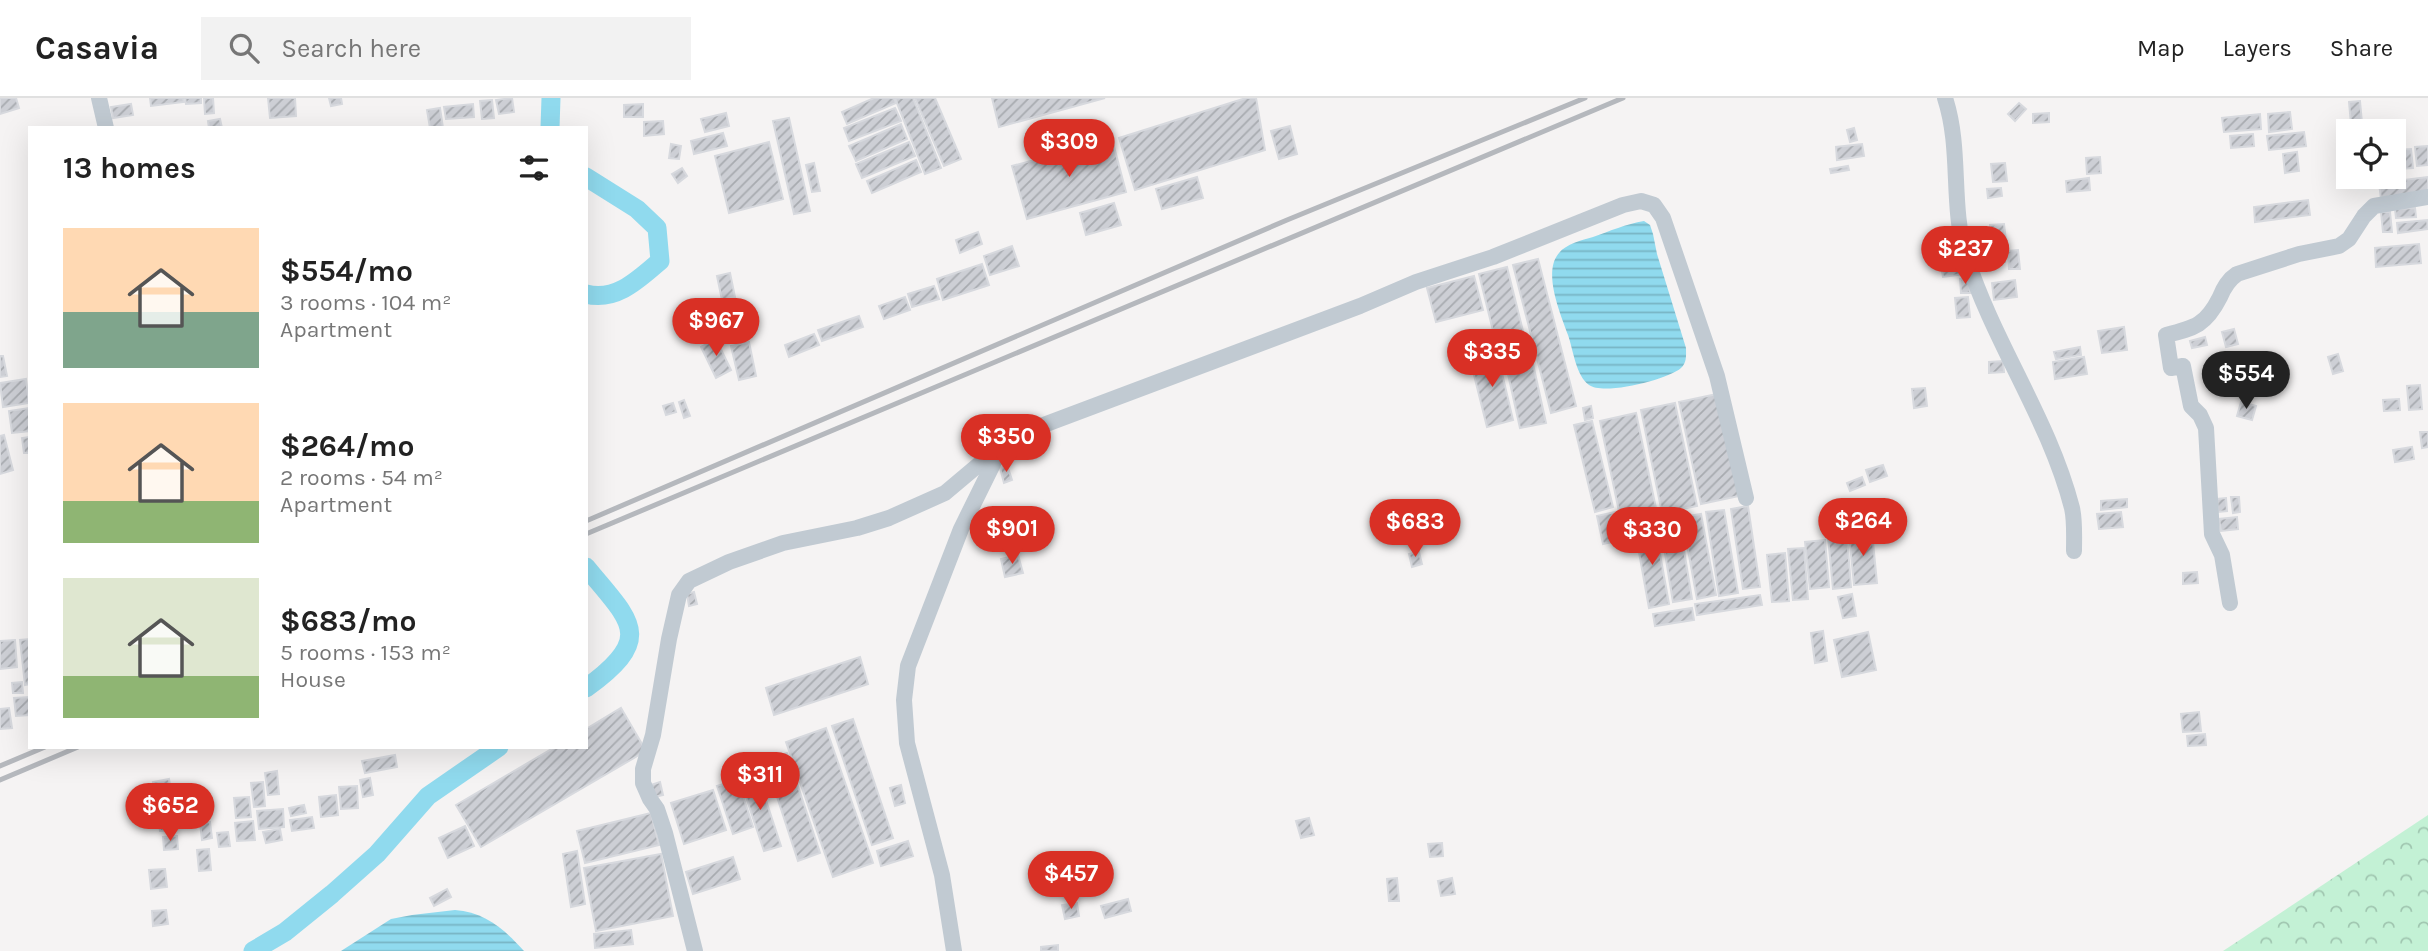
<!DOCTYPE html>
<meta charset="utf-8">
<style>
:root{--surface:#fff;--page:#f2f2f2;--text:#222;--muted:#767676;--line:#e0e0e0;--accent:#d93025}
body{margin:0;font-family:Karla,sans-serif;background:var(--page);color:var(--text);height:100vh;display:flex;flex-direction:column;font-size:26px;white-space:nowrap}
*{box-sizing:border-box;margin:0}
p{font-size:23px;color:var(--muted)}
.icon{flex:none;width:38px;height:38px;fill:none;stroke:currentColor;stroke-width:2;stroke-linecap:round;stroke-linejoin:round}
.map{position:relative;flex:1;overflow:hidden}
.drawer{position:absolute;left:28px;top:28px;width:560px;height:623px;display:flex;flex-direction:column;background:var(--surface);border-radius:0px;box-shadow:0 7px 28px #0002}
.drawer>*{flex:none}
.controls{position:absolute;left:2336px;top:21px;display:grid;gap:14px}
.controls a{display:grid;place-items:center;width:70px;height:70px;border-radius:0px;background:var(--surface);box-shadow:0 7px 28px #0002;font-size:35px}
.price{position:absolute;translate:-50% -60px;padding:0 16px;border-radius:24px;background:var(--accent);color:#fff;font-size:23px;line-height:46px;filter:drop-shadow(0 2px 4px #0008)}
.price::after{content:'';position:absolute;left:50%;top:42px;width:21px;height:16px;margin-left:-10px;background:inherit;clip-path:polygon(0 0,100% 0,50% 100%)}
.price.on{background:#222;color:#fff}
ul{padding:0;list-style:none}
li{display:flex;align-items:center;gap:21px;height:175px;padding:0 35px}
li span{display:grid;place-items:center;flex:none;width:196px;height:140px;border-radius:0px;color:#555}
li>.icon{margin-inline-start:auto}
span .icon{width:84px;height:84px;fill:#fffc;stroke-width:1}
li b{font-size:30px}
h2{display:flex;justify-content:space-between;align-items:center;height:84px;padding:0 35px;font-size:30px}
header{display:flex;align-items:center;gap:42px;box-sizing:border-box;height:98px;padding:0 35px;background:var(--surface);border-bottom:2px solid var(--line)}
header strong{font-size:33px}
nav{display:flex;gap:38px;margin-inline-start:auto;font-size:24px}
.search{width:490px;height:63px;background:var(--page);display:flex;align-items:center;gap:18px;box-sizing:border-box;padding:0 24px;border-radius:0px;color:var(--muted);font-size:26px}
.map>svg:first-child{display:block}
</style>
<header>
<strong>Casavia</strong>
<div class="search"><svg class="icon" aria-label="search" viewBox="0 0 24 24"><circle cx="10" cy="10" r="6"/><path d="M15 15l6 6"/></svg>Search here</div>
<nav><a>Map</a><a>Layers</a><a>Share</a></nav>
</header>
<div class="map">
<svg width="2428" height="853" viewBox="0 0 2428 853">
<defs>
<pattern id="forest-crowns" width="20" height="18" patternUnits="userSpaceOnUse" patternTransform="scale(1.75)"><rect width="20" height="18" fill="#c3f1d5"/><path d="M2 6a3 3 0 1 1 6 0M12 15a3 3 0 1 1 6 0" fill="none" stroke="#a0c6b0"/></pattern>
<pattern id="water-rules" width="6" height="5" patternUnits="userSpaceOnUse" patternTransform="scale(1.75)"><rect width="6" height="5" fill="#90daee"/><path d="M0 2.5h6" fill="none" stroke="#78b4c4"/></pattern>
<pattern id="building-hatch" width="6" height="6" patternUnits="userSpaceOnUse" patternTransform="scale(1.75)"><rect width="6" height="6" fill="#cdcfd5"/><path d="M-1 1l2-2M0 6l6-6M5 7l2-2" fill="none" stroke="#a8abb0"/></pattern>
</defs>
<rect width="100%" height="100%" fill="#f5f3f3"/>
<polygon fill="url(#forest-crowns)" points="2428,717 2428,853 2223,853"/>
<g fill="url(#water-rules)">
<path d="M1644,123L1650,127L1653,136L1657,156L1686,250C1686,258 1687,264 1681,270C1669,281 1604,298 1589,287C1576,278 1573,251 1568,237C1561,217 1542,174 1559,155C1566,146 1582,142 1593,139C1610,133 1626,126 1644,123Z"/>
<path d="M455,812C485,814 505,832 524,853H341L391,821L412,817Z"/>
</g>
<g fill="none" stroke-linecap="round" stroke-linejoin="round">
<g stroke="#90daee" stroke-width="19">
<polyline points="550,30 551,0"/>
<path d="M586,79L637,111L657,130L660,163C639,181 616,204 586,196"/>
<path d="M586,469C630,523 657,539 586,590"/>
<polyline points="253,853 285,834 332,796 377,756 428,698 499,649"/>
</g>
</g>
<g fill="url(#building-hatch)" stroke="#d7d9de" stroke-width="2">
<polygon points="0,0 16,0 19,10 0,16"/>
<polygon points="150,0 183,0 184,4 151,8"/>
<polygon points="185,0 201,0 201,5 186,6"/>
<polygon points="204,0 213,0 214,15 205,16"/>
<polygon points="268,0 295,0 296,18 270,20"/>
<polygon points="329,0 341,0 342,6 331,8"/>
<polygon points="512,0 514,14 499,16 496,2"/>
<polygon points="874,0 894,0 896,5 847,26 842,14"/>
<polygon points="895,0 913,0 941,70 925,76"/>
<polygon points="915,0 935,0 961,61 944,68"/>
<polygon points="992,0 1105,0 999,29"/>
<polygon points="1246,0 1256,0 1265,52 1135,92 1119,40"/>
<polygon points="492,2 494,20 482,21 480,3"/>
<polygon points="2360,3 2362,25 2351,26 2349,4"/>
<polygon points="2019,5 2026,11 2015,23 2008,16"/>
<polygon points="131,6 133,17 113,20 111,9"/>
<polygon points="473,6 474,19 446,21 444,9"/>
<polygon points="643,6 643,19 624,19 624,7"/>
<polygon points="440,10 443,30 430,30 427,12"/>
<polygon points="895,10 901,23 849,43 844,30"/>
<polygon points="2290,14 2292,31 2269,34 2268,16"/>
<polygon points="726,15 729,28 705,34 701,21"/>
<polygon points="2049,15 2049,24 2033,25 2033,16"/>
<polygon points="2260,16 2261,31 2224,34 2222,20"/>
<polygon points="789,20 810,113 794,116 773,23"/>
<polygon points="220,21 222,30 209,30 208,23"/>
<polygon points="663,23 664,36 644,38 644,24"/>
<polygon points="901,26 907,41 856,63 849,48"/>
<polygon points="1290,28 1297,56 1279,61 1271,33"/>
<polygon points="1854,30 1857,42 1850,44 1847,32"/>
<polygon points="2304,34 2306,48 2269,52 2267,38"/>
<polygon points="723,35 727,48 694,56 691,43"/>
<polygon points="2253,36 2254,48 2231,50 2230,38"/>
<polygon points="1112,41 1126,94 1027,121 1012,68"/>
<polygon points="769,44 783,101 729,115 715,58"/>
<polygon points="909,44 915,58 862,80 856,66"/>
<polygon points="671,46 681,48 679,61 669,60"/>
<polygon points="1862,46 1864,58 1837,62 1836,49"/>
<polygon points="2428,48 2428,67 2417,68 2415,49"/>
<polygon points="2411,51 2413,70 2398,71 2397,52"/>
<polygon points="2297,54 2299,73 2285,75 2283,56"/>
<polygon points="2100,59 2101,75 2087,76 2086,60"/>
<polygon points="916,62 921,74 872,95 867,83"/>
<polygon points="814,65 820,93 812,94 806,67"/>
<polygon points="2005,65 2007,83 1993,84 1991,66"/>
<polygon points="1848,68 1849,72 1831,75 1830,71"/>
<polygon points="682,70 687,78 678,85 672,76"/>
<polygon points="1197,79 1203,100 1162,111 1156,91"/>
<polygon points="2428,79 2428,95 2381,101 2379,85"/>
<polygon points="2089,80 2090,92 2067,94 2066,83"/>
<polygon points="2001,90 2002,98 1988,100 1987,91"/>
<polygon points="2308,102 2310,117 2255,124 2254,109"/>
<polygon points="1114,105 1121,127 1086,137 1080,115"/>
<polygon points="2415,110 2416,119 2396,120 2395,111"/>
<polygon points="2381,114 2390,114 2392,134 2383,134"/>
<polygon points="2427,122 2428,131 2398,135 2397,125"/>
<polygon points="2004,126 2006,142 1991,143 1990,127"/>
<polygon points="978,134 982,146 960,155 956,142"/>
<polygon points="2419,146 2421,165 2376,169 2375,150"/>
<polygon points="1012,148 1019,168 990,177 984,158"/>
<polygon points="1996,152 2004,152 2005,164 1997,165"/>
<polygon points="2018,152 2020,171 2009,171 2008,153"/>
<polygon points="1538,161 1576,308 1551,315 1513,167"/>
<polygon points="982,166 989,187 943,202 937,181"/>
<polygon points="1965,166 1966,176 1943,179 1941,168"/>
<polygon points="1507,169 1524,237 1496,245 1479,176"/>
<polygon points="730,175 735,199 722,202 717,178"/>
<polygon points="1474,178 1483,212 1436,224 1427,190"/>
<polygon points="1969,180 1970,195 1961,195 1960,181"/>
<polygon points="2015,182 2017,199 1994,202 1992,185"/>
<polygon points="934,188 939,201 912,209 908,196"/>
<polygon points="905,199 910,212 884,221 879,208"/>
<polygon points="1968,199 1970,219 1957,220 1955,200"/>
<polygon points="711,216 716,236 699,240 694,220"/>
<polygon points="859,218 863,229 822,243 818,232"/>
<polygon points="2124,229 2127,252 2102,255 2098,233"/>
<polygon points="2234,231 2238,246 2226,249 2222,234"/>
<polygon points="814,236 819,247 789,259 785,247"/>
<polygon points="2205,239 2207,247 2192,250 2190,243"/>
<polygon points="716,241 731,272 716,280 701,249"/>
<polygon points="1528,243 1546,325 1520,330 1502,249"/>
<polygon points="749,244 756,278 739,282 731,248"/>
<polygon points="2080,249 2081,257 2056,261 2054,254"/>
<polygon points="1497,254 1513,322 1487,329 1470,261"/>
<polygon points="2338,256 2343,273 2333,276 2328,259"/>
<polygon points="0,258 3,258 7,278 0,279"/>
<polygon points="2084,259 2087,276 2055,281 2053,264"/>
<polygon points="2003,263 2004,274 1989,275 1989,264"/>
<polygon points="26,281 29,305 3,309 0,285"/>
<polygon points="2420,287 2422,311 2409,312 2407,288"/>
<polygon points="1925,290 1927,308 1914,310 1912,291"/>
<polygon points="1717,296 1739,398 1701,406 1679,304"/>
<polygon points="2399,301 2400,312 2384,313 2383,302"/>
<polygon points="684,302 690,318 684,320 679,304"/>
<polygon points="2241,304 2256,308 2252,322 2237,318"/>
<polygon points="673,305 676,314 666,317 663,308"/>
<polygon points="1675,305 1697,408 1662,415 1641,312"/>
<polygon points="1591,308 1593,320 1585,322 1583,310"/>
<polygon points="30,310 30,333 12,335 9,313"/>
<polygon points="1636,315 1657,415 1621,423 1600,323"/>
<polygon points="1592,323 1613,409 1595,414 1574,327"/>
<polygon points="2420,334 2428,334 2428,349 2422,350"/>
<polygon points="4,337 13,372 0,376 0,338"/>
<polygon points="30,339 30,355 24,355 22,340"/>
<polygon points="2412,349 2414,361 2395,364 2393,352"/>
<polygon points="1007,367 1012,382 1004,385 1000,370"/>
<polygon points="1883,367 1887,378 1870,384 1866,372"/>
<polygon points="1862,379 1865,387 1850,393 1847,385"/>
<polygon points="2231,399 2239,399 2240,414 2233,415"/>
<polygon points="2226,400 2227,413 2218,414 2217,401"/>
<polygon points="2127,401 2127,409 2101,412 2101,403"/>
<polygon points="1748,408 1760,489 1743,491 1731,411"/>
<polygon points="1724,412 1738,495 1719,498 1706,414"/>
<polygon points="1615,414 1621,442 1603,446 1597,418"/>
<polygon points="2121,414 2123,429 2099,431 2097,416"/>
<polygon points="1701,416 1716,497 1697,501 1682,419"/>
<polygon points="2237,419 2238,431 2221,433 2219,421"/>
<polygon points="1679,422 1692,501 1673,504 1660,425"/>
<polygon points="1027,424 1030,437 1024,438 1021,425"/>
<polygon points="1655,428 1669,506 1649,510 1635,432"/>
<polygon points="1872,434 1877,485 1854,487 1849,436"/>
<polygon points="1847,438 1851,489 1833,491 1828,439"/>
<polygon points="1022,441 1024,450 1009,453 1007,445"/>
<polygon points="1825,442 1829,489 1810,491 1805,444"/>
<polygon points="1804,450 1808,501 1793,502 1788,451"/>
<polygon points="1419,454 1422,466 1412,469 1409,456"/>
<polygon points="1785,455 1789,503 1772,504 1767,457"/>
<polygon points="1018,457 1023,475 1005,479 1001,461"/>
<polygon points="2197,474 2198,485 2183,486 2183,475"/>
<polygon points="694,494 697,506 689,508 687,496"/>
<polygon points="1852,496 1856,518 1843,520 1838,499"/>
<polygon points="1760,497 1762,507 1697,517 1695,506"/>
<polygon points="1692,510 1694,522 1655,528 1653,516"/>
<polygon points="1823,533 1827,563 1815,565 1811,535"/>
<polygon points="1868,534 1876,572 1842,579 1834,542"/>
<polygon points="30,541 30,586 25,587 20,542"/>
<polygon points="15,542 17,569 0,571 0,543"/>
<polygon points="860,559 868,586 774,617 766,590"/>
<polygon points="22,584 23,595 13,595 12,585"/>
<polygon points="30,599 30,617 16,618 14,600"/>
<polygon points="9,610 12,630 0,631 0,611"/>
<polygon points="621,610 646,653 481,749 456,707 555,649 586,649 586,631"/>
<polygon points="2199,614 2201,633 2183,634 2181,616"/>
<polygon points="853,621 893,740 872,747 832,628"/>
<polygon points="826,630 873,765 833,779 786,644"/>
<polygon points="2205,636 2206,647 2188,648 2187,638"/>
<polygon points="787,655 820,755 798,763 765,662"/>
<polygon points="395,657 397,669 365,675 362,663"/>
<polygon points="277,673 279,696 268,697 265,675"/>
<polygon points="757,675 781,748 764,753 740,681"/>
<polygon points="370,680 373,697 363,699 360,682"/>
<polygon points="169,681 173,705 156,707 153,684"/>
<polygon points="738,682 753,729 733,736 717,688"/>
<polygon points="263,684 265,708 254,709 251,685"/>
<polygon points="660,684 663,697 654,699 651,687"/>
<polygon points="901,687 905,705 895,708 890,690"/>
<polygon points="357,688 358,710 341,711 339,689"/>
<polygon points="713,692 726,732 684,746 671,705"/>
<polygon points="336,697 338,717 321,719 319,699"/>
<polygon points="249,699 251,719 236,720 234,700"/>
<polygon points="304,707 306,715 291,718 289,710"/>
<polygon points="172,710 175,732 160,733 157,711"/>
<polygon points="283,711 284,729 259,731 257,713"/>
<polygon points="651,715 659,747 585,765 577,733"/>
<polygon points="312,719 314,730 292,733 290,722"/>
<polygon points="1309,720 1314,737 1301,740 1296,723"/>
<polygon points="253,723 255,742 237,743 235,725"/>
<polygon points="210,724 212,740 202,742 200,725"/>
<polygon points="465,728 474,748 448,760 439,740"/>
<polygon points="280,731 282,742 266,745 263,734"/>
<polygon points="228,734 230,748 219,749 217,735"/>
<polygon points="177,738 178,751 164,752 163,739"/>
<polygon points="908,743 913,758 881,768 877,753"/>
<polygon points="1442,745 1443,758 1430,759 1428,746"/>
<polygon points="209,751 211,772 199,773 197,752"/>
<polygon points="577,753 585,806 571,809 563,756"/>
<polygon points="661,756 673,818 596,833 584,770"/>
<polygon points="733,759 740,781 693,796 686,774"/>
<polygon points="165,771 167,789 151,791 149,772"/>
<polygon points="1397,780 1399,803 1389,803 1387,781"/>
<polygon points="1452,780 1455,796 1441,798 1438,783"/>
<polygon points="447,791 451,799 434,808 430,800"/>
<polygon points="1128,801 1131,813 1105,820 1101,808"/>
<polygon points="1077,805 1079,818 1065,821 1062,807"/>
<polygon points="166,812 168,826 153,828 152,813"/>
<polygon points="631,832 633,846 595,850 594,836"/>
<polygon points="1058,847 1058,853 1041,853 1041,849"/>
</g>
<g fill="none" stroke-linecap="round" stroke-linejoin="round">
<g stroke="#c1cad2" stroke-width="16">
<polyline points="99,0 106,30"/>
<path d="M1945,0C1962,52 1950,107 1966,158C1994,246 2049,321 2072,410C2075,423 2074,439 2074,453"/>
<path d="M2230,505L2222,457L2212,436L2206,330L2200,317L2191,308L2183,268L2171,270L2166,237C2195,230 2206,227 2220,199C2224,189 2228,182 2237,176L2299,156L2339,148L2349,141L2364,118L2374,108L2428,99"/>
<polyline points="695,853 665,735 657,711 650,701 643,685 643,671 653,637 669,541 679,497 689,483 729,464 783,445 857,430 889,420 945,395 1002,347 1025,334 1360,208 1416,184 1493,159 1623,107 1641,103 1654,107 1663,120 1717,278 1746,400"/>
<polyline points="954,853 942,777 907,645 904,602 908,568 961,431 998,356"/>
</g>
<g stroke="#b5b8bd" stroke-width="5">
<polyline points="586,423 1287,122 1585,0"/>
<polyline points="586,436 1623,0"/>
<polyline points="0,668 45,649"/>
<polyline points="0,682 78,649"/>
</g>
</g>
</svg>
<div class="controls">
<a><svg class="icon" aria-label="locate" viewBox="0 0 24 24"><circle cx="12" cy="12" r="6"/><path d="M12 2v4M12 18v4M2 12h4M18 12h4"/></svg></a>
</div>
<b class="price" style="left:1069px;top:81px">$309</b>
<b class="price" style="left:1965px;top:188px">$237</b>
<b class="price" style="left:716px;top:260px">$967</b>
<b class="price" style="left:1492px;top:291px">$335</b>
<b class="price on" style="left:2246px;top:313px">$554</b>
<b class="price" style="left:1006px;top:376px">$350</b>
<b class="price" style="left:1863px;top:460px">$264</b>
<b class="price" style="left:1415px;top:461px">$683</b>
<b class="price" style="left:1012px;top:468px">$901</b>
<b class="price" style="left:1652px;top:469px">$330</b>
<b class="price" style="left:760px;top:714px">$311</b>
<b class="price" style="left:170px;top:745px">$652</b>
<b class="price" style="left:1071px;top:813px">$457</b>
<section class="drawer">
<h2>13 homes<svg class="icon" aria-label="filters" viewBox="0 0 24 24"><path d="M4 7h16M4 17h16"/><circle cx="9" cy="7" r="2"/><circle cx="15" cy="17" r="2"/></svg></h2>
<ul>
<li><span style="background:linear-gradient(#ffd9b3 60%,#7fa58c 0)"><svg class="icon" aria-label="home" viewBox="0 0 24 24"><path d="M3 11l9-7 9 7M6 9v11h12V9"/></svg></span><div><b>$554/mo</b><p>3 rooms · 104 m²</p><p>Apartment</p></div></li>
<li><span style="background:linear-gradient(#ffd9b3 70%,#8fb573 0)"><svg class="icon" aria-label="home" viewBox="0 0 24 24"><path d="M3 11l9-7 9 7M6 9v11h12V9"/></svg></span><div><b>$264/mo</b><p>2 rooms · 54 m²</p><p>Apartment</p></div></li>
<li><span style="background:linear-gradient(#dfe7d0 70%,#8fb573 0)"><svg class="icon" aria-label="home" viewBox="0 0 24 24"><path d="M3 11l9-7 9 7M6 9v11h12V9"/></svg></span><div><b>$683/mo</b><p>5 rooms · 153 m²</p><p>House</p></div></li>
</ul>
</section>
</div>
